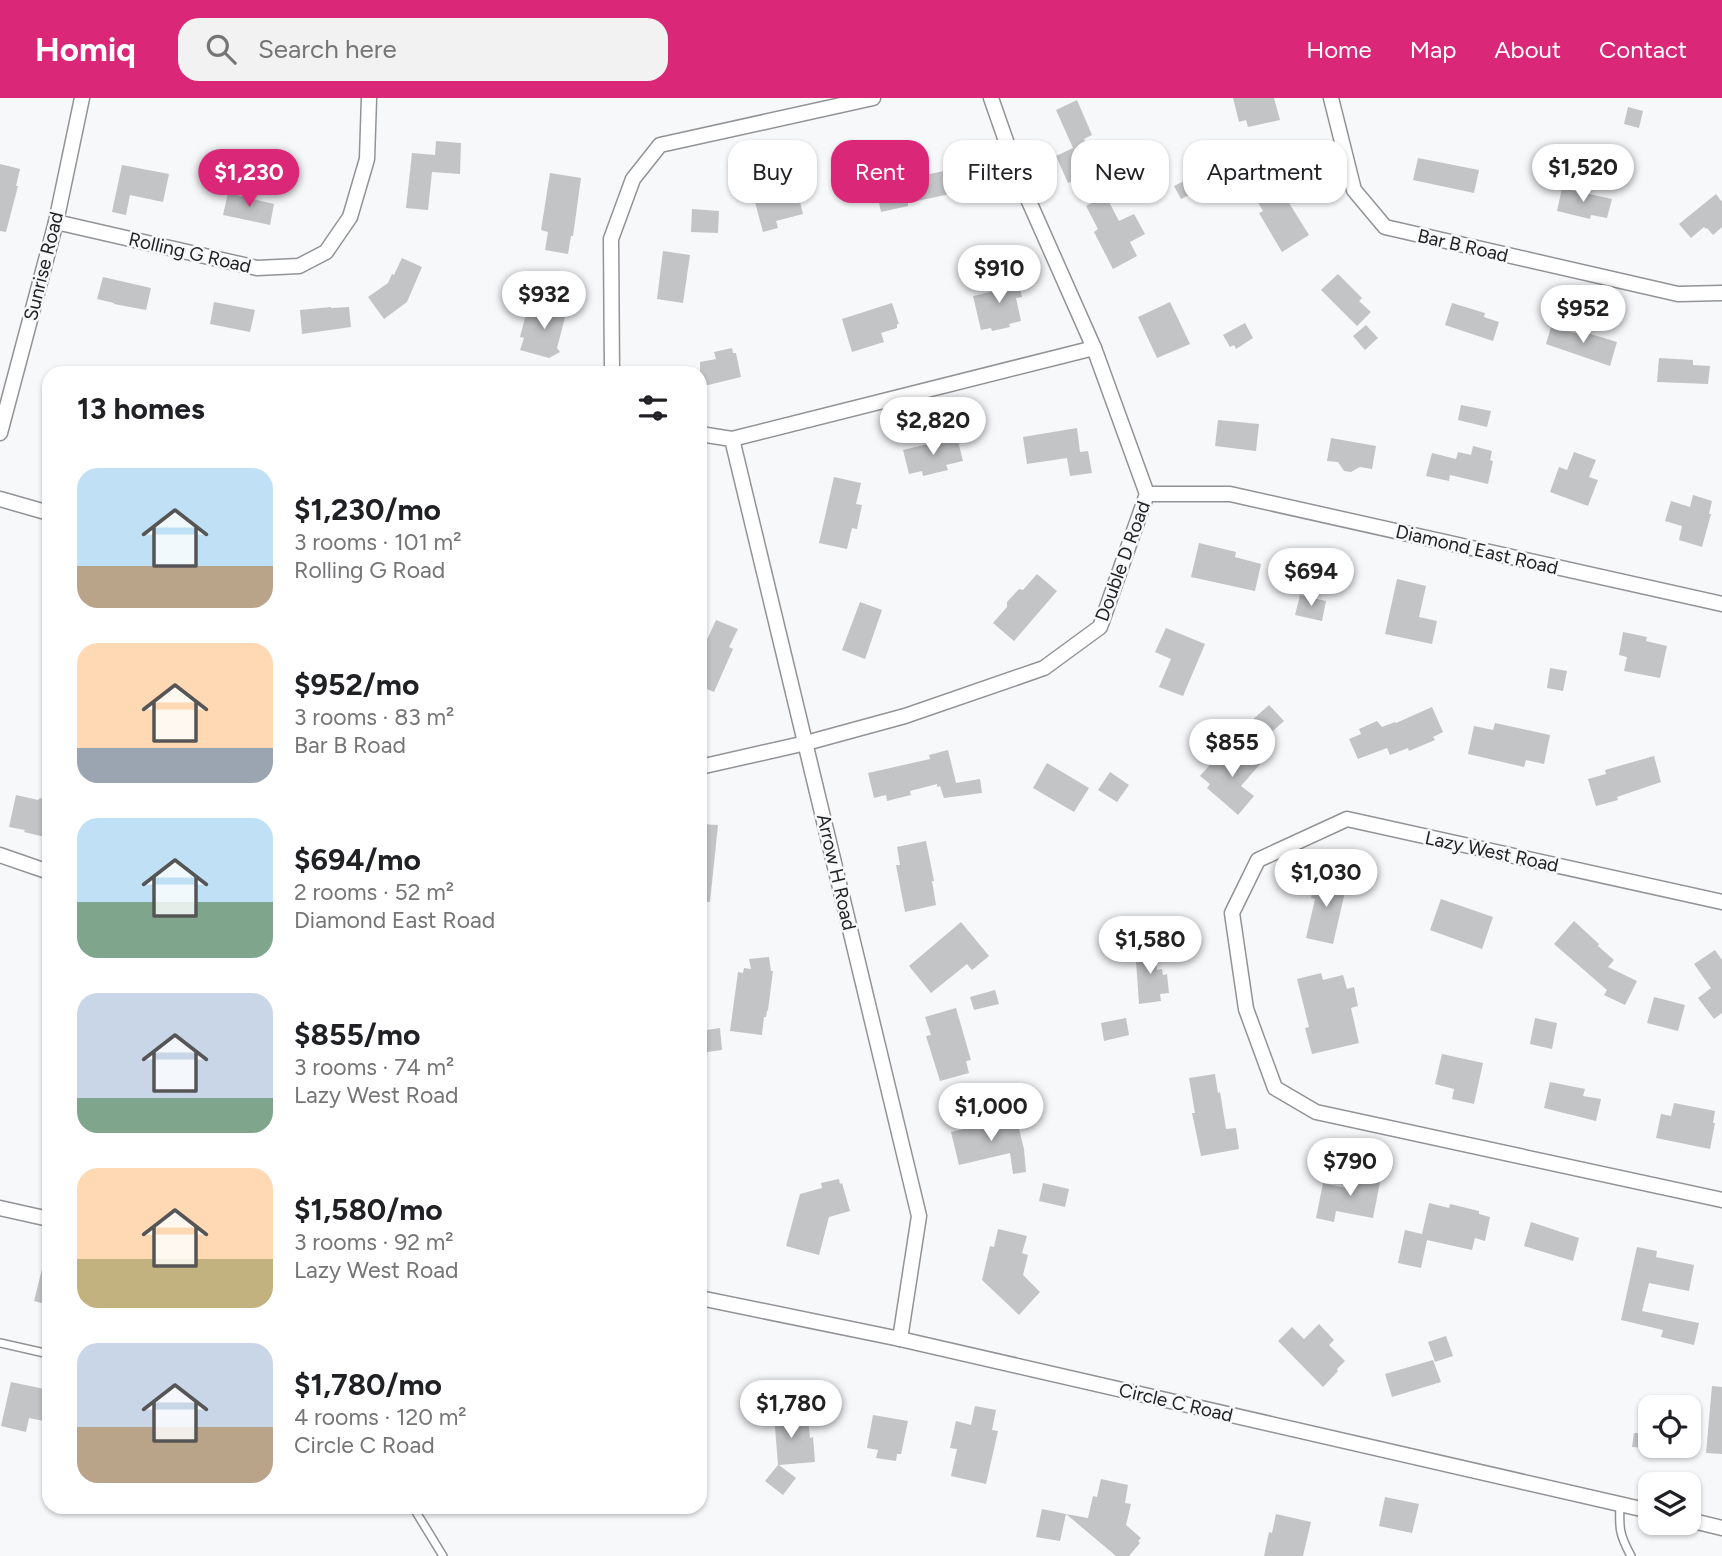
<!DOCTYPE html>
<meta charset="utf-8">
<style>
:root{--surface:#fff;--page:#f2f2f2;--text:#202124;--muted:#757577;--accent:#db2777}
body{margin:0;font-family:Figtree,sans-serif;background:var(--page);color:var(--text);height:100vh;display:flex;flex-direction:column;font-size:26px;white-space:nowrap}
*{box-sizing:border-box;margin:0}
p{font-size:23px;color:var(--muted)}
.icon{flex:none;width:38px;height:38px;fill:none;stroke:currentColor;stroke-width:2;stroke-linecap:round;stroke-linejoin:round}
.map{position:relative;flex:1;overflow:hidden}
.side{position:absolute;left:42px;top:268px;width:665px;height:1148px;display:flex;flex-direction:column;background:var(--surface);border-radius:21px;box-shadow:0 2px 5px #0004}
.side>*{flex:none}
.banner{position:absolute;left:728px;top:42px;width:665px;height:63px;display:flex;gap:14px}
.fabs{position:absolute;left:1638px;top:1297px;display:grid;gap:14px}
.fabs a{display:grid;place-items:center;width:63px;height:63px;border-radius:14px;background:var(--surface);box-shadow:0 2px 5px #0004;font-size:35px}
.price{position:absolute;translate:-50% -60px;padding:0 16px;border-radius:24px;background:#fff;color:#222;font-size:23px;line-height:46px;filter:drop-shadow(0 2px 4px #0008)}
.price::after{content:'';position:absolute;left:50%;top:42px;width:21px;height:16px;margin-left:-10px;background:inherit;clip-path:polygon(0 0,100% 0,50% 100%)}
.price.selected{background:var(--accent);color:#fff}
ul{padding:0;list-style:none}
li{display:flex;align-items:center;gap:21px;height:175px;padding:0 35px}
li span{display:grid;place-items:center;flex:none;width:196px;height:140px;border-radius:21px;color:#555}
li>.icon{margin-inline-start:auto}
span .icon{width:84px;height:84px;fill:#fffc;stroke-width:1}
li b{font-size:30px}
h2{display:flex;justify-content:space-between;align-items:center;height:84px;padding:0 35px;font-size:30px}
.tag{padding:0 24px;border-radius:21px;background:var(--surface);box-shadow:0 2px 5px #0004;font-size:24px;line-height:63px}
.tag.selected{background:var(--accent);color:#fff}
header{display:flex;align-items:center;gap:42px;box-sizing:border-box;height:98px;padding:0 35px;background:var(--accent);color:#fff}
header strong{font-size:33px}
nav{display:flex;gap:38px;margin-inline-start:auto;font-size:24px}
.search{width:490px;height:63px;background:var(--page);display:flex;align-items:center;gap:18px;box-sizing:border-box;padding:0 24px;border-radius:21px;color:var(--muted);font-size:26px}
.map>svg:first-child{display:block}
</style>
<header>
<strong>Homiq</strong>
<div class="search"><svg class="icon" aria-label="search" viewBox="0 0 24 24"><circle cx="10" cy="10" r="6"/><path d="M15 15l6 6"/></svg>Search here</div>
<nav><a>Home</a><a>Map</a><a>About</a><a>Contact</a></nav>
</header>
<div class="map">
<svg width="1722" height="1458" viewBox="0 0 1722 1458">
<rect width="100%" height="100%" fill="#f7f8fa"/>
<g fill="#c3c4c6">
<polygon points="1233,0 1274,0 1280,22 1248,29 1246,22 1239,24"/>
<polygon points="1077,2 1092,37 1084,41 1098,72 1068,85 1056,58 1073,50 1056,12"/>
<polygon points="1628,9 1643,13 1639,30 1624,26"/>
<polygon points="436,43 461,45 460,76 432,74 428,112 406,110 412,55 435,57"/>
<polygon points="1418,60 1479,72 1474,95 1413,82"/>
<polygon points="0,66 20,71 16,88 18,88 6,134 0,133"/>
<polygon points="122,67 169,76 163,104 130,97 126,117 112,114"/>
<polygon points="806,70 811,89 797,92 803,116 776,123 778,130 763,134 752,93 755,92 752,82 793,72 793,74"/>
<polygon points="954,71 959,94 908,105 908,108 881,114 875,87"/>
<polygon points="550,75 581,80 573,138 571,138 568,156 545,152 548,134 541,132"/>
<polygon points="1267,77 1282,102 1286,100 1309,137 1282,154 1259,115 1263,113 1248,88"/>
<polygon points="1190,80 1196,94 1181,101 1174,88"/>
<polygon points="1562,90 1612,101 1607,120 1591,117 1590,121 1557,113"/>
<polygon points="228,95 274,106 270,127 223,117"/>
<polygon points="1716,96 1722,104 1722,129 1713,137 1707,130 1706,131 1704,129 1691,140 1679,126"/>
<polygon points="1106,98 1119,123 1134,116 1145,136 1130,144 1137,158 1113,171 1094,134 1098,131 1086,108"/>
<polygon points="692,111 719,113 718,135 691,134"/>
<polygon points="663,153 690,157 683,205 657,201"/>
<polygon points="402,160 422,169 407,204 384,221 368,199 388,185 392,176 394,177"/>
<polygon points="1338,176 1362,200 1359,203 1371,214 1357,228 1321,192"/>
<polygon points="103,179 151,190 146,212 114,206 114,205 97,201"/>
<polygon points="1017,179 1022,199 1016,200 1021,223 1009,226 1010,229 992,233 991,230 981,232 973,198 995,193 993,184"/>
<polygon points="547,202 568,208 557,250 560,254 549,260 520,252 524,240 520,239 526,216 542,220"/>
<polygon points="214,204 255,212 250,234 210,226"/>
<polygon points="1170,204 1190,246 1157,260 1138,219"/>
<polygon points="892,205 899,226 897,226 897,230 881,235 884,244 852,254 842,221"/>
<polygon points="1452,205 1485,215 1484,219 1499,224 1493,243 1445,227"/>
<polygon points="331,209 331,210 349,209 351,229 302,236 300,212"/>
<polygon points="1245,225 1253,240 1236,251 1234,247 1230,249 1223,237"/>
<polygon points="1366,227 1378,240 1365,252 1353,238"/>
<polygon points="1551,229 1583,237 1584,234 1617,244 1610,268 1546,246"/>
<polygon points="732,250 733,255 736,255 741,279 700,289 700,264 716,261 714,254"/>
<polygon points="1659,260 1693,262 1693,267 1710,268 1708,286 1657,284"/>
<polygon points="1461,307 1491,313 1487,329 1458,322"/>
<polygon points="1218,322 1259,326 1256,353 1215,348"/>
<polygon points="1077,330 1080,354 1088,353 1092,375 1070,378 1067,360 1027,366 1023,339"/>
<polygon points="957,339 963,363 946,367 948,372 923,378 922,373 909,376 903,352"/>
<polygon points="1331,340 1376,348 1372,371 1360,369 1351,374 1344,373 1338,364 1327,363"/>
<polygon points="1473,348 1492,353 1490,362 1493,363 1488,386 1450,377 1449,383 1426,378 1432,355 1456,361 1458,354 1471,357"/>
<polygon points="1574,354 1596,362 1589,379 1598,382 1588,408 1550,394 1559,369 1567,372"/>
<polygon points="834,379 861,385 856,406 862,407 857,431 852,430 847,451 819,445"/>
<polygon points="1693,397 1712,403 1709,416 1711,416 1702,449 1679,442 1682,428 1665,423 1671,403 1690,409"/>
<polygon points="1199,445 1236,454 1235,459 1261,466 1255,493 1191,479"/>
<polygon points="1037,476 1057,493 1014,543 993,525 1007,509 1007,504 1019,491 1023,492"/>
<polygon points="1397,481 1426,488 1419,519 1437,523 1432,546 1385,536"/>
<polygon points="1300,497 1326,503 1322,523 1295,517"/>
<polygon points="860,504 882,512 865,561 842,552"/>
<polygon points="716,522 738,531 729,549 733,551 714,594 700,588 700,557"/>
<polygon points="1166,530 1205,546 1183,598 1159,589 1171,561 1155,554"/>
<polygon points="1623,534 1647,539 1646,543 1667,548 1660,580 1624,573 1627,559 1619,557"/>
<polygon points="1550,570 1567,573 1563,593 1547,590"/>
<polygon points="1269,607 1284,623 1265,640 1251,623"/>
<polygon points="1432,609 1443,634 1433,639 1435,642 1409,653 1408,650 1390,657 1387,650 1358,661 1349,641 1361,636 1359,631 1377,623 1382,629 1395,624 1396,625"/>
<polygon points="1495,625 1550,637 1544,666 1526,662 1524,669 1468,656 1474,628 1493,632"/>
<polygon points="1242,648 1262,664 1241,688 1254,698 1238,717 1207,690 1210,686 1200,678 1216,660 1225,668"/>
<polygon points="948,652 956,685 980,681 982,695 944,700 940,688 937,689 937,686 910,693 911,697 887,703 886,697 874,700 868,675 930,661 929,657"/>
<polygon points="1654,658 1661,684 1617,699 1618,702 1596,708 1588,681 1606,676 1605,672"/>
<polygon points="1047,665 1089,690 1074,714 1033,690"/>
<polygon points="1110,674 1129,687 1117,704 1098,692"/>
<polygon points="16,697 38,702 40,700 46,702 49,706 49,740 24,734 25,732 9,729"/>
<polygon points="700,726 718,727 710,804 700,803"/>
<polygon points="926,743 934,783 932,783 936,807 905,814 896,767 900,767 897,749"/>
<polygon points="1316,778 1347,785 1333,846 1306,840 1315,801 1311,800"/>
<polygon points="1441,801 1493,819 1482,851 1430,832"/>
<polygon points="1574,823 1599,846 1598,848 1614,862 1608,869 1637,883 1625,907 1604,897 1607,892 1554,846"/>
<polygon points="961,824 989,858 972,872 967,866 931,895 909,868"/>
<polygon points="1154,846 1157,872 1162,871 1163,877 1167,876 1169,895 1160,896 1161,903 1139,906 1135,848"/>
<polygon points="1715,852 1722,862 1722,915 1714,921 1698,900 1711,890 1694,866"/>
<polygon points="769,859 771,873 773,873 768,912 767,913 766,919 764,919 762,937 730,933 738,874 743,875 744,870 751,871 749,861"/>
<polygon points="1321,875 1323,882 1343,877 1347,891 1354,889 1358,908 1351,910 1359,945 1312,956 1305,930 1309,929 1297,881"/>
<polygon points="995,892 999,906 974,912 970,899"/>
<polygon points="1654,899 1685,907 1678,933 1647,925"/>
<polygon points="956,910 971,962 966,963 969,975 940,983 926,938 931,937 925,919"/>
<polygon points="1126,920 1129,937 1104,943 1101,925"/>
<polygon points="1535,920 1557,925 1552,951 1530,946"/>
<polygon points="720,930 722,952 700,955 700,933"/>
<polygon points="1442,956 1483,965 1474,1006 1452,1001 1454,991 1435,986"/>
<polygon points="1215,976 1218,995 1220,994 1226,1031 1236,1030 1239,1051 1201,1058 1192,1015 1195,1015 1189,980"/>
<polygon points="1550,984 1585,991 1583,998 1601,1001 1596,1023 1544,1010"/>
<polygon points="1674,1005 1715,1013 1713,1025 1715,1025 1710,1051 1656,1040 1661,1016 1671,1018"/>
<polygon points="1016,1019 1024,1051 1026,1074 1013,1076 1010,1055 959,1067 951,1034"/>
<polygon points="1354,1073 1381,1079 1373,1120 1336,1113 1334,1124 1316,1120 1323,1085 1351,1091"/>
<polygon points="839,1081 840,1086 842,1085 850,1113 829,1119 819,1157 786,1148 800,1096 822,1090 821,1085"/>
<polygon points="1043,1085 1069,1091 1065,1109 1039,1103"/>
<polygon points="1429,1105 1449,1110 1450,1106 1479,1113 1479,1116 1490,1119 1485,1143 1475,1140 1472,1152 1427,1142 1421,1170 1398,1165 1405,1132 1422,1136"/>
<polygon points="1531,1124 1579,1140 1573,1163 1524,1148"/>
<polygon points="998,1131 1027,1138 1022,1155 1028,1157 1023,1177 1040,1194 1019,1217 982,1182 990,1148 994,1149"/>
<polygon points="1637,1149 1657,1153 1656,1159 1694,1167 1689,1193 1649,1185 1642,1213 1699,1225 1694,1247 1661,1239 1663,1232 1621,1222"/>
<polygon points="44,1163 49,1163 49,1207 34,1203"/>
<polygon points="1319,1226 1334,1242 1329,1247 1345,1263 1337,1271 1338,1273 1323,1289 1278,1243 1292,1229 1304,1241"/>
<polygon points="1446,1238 1453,1258 1435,1264 1428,1244"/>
<polygon points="1433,1262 1441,1284 1392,1299 1385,1276"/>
<polygon points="11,1284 49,1292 49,1324 29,1320 26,1334 1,1328"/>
<polygon points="1712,1288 1722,1289 1722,1356 1706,1355"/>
<polygon points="802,1298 802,1301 806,1301 810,1340 813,1339 815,1364 779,1367 796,1380 783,1397 765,1383 778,1367 773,1304 778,1304 778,1300"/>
<polygon points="975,1308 996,1312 992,1332 998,1333 986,1386 951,1378 957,1351 950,1350 956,1323 971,1327"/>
<polygon points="873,1317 908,1323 901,1356 897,1356 896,1363 876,1360 878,1352 867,1350"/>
<polygon points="1634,1335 1647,1336 1646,1350 1632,1349"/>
<polygon points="1101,1381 1128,1387 1125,1405 1131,1406 1126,1427 1141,1440 1138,1443 1140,1445 1129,1458 1116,1458 1066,1416 1088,1420 1093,1398 1097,1399"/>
<polygon points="1385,1399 1419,1406 1412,1435 1379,1428"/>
<polygon points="1042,1411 1066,1416 1060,1443 1036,1439"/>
<polygon points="1276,1416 1311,1424 1303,1458 1264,1458 1269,1434 1272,1435"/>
</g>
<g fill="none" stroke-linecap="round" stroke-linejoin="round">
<g stroke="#929396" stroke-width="10">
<g id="lane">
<polyline points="0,1245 49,1256"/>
<path d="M1620,1405C1619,1430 1619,1436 1631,1458"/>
<polyline points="413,1409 443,1458"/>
</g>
</g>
<g stroke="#929396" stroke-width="17">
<g id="street">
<polyline points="1331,0 1354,92 1385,129 1678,196 1722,195"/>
<polyline points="56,124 257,170 299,168 326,154 350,119 367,61 369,0"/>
<polyline points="612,275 611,141 633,81 660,47 873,0"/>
<polyline points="0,335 56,124 82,0"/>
<polyline points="700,336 732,341 919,1118 900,1241"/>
<polyline points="732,341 1094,250"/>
<polyline points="1147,396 1230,396 1722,506"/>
<polyline points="0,401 49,415"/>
<polyline points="700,669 806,645 905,618 1044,570 1100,529 1147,396 1094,250 1020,83 991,0"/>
<polyline points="0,757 49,774"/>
<polyline points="1722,804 1347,721 1258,762 1232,815 1246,911 1275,990 1316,1014 1722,1102"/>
<polyline points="0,1110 49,1121"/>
<polyline points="700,1200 900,1241 1650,1413"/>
<polyline points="1689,1422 1722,1430"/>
</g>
</g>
<use href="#lane" stroke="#fff" stroke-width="7"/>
<use href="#street" stroke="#fff" stroke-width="14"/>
</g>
<g text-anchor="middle" stroke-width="5" stroke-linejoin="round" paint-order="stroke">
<g font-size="19" fill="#212223" stroke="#f7f8fa">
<text transform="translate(1463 147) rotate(13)" y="7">Bar B Road</text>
<text transform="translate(190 154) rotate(13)" y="7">Rolling G Road</text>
<text transform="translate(43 168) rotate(-76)" y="7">Sunrise Road</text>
<text transform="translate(1477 451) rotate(13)" y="7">Diamond East Road</text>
<text transform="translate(1122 463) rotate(-70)" y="7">Double D Road</text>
<text transform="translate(1492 753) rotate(12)" y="7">Lazy West Road</text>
<text transform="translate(837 774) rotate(77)" y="7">Arrow H Road</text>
<text transform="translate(1176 1304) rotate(13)" y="7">Circle C Road</text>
</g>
</g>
</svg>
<div class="fabs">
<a><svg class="icon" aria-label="locate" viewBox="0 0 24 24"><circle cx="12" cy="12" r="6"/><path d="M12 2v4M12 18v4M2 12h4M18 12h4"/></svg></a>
<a><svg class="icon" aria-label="layers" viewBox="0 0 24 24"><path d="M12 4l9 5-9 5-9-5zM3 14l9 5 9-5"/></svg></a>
</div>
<b class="price" style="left:1583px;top:106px">$1,520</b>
<b class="price selected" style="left:249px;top:111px">$1,230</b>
<b class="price" style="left:999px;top:207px">$910</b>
<b class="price" style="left:544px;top:233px">$932</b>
<b class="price" style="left:1583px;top:247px">$952</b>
<b class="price" style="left:933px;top:359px">$2,820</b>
<b class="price" style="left:1311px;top:510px">$694</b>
<b class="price" style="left:1232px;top:681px">$855</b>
<b class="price" style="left:1326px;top:811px">$1,030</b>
<b class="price" style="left:1150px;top:878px">$1,580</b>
<b class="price" style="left:991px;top:1045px">$1,000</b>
<b class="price" style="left:1350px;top:1100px">$790</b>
<b class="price" style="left:791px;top:1342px">$1,780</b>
<div class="banner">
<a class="tag">Buy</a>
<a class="tag selected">Rent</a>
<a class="tag">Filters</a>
<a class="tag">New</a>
<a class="tag">Apartment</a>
</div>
<section class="side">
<h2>13 homes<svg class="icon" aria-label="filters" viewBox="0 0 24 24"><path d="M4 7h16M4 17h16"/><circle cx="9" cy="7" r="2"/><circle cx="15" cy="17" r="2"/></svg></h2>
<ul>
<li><span style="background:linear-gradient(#bfe0f5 70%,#b9a48a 0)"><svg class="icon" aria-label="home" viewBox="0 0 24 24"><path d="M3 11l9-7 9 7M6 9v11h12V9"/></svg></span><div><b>$1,230/mo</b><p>3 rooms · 101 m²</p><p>Rolling G Road</p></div></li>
<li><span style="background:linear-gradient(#ffd9b3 75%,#9aa5b1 0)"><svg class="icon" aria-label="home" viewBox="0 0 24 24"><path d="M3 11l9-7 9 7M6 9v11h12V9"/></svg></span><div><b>$952/mo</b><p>3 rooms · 83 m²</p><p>Bar B Road</p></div></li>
<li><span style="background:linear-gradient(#bfe0f5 60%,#7fa58c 0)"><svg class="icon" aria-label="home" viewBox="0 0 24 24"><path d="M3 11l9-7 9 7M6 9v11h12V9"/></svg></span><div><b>$694/mo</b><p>2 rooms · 52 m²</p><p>Diamond East Road</p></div></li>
<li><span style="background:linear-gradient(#c9d6e8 75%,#7fa58c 0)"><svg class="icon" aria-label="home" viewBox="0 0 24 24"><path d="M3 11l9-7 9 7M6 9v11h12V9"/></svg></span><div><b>$855/mo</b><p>3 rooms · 74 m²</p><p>Lazy West Road</p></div></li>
<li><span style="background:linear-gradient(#ffd9b3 65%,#c2b280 0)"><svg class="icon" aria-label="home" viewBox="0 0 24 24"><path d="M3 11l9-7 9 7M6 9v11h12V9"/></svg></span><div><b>$1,580/mo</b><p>3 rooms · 92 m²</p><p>Lazy West Road</p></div></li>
<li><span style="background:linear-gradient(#c9d6e8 60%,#b9a48a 0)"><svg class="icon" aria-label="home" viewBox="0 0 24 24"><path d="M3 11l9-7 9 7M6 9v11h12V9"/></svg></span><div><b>$1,780/mo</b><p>4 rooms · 120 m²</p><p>Circle C Road</p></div></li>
</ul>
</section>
</div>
